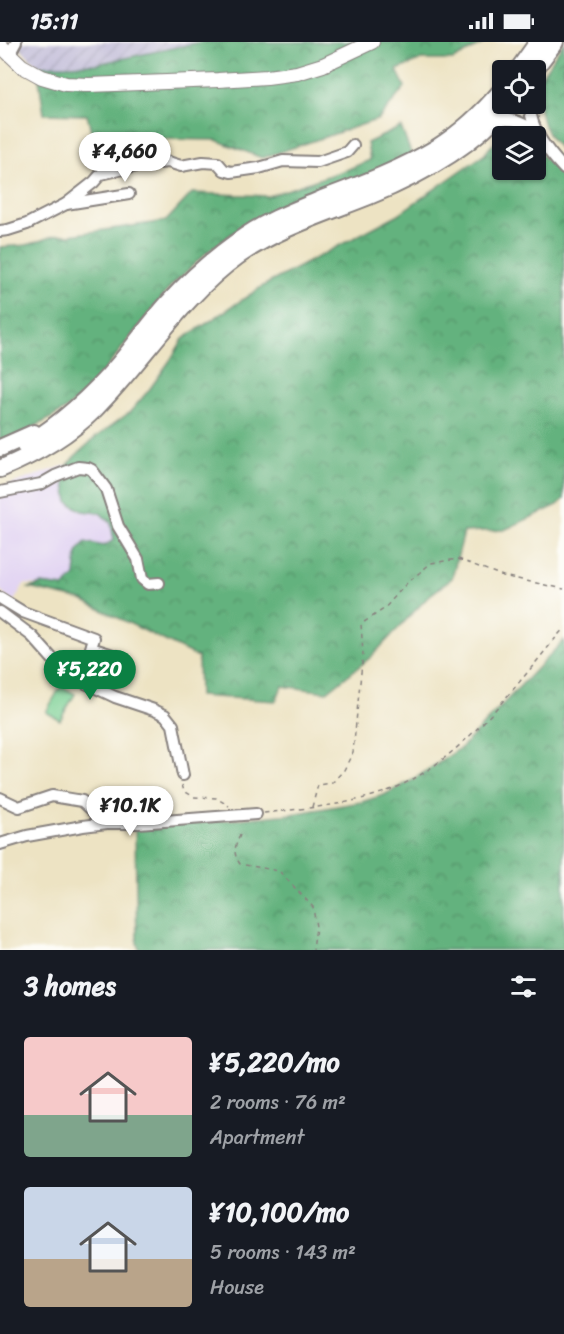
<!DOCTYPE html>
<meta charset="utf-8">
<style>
:root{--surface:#171b24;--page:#242831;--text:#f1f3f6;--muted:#9ea1a6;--accent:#0b8043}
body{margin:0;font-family:Sriracha,sans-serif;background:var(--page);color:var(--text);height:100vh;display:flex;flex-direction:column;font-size:22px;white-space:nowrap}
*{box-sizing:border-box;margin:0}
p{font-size:20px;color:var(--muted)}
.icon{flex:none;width:33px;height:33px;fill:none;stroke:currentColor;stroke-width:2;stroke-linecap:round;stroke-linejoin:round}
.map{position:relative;height:908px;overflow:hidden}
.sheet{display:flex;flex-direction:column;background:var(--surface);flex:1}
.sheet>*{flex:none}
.buttons{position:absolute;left:492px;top:18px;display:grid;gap:12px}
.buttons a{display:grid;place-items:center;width:54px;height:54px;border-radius:6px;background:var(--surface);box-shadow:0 2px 4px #0004;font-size:30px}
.price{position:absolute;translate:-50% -51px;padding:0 14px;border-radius:21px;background:#fff;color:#222;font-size:20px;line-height:39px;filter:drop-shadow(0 2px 3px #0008)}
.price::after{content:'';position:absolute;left:50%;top:36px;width:18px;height:14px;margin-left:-9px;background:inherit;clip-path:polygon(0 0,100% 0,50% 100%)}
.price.active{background:var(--accent);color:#fff}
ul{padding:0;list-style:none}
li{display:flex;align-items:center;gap:18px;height:150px;padding:0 24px}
li span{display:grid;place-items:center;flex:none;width:168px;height:120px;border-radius:6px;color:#555}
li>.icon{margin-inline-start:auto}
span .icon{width:72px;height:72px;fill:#fffc;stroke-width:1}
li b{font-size:26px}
h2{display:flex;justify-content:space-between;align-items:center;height:72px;padding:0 24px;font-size:26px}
.status{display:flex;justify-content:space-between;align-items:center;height:42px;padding:0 30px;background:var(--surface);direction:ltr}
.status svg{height:16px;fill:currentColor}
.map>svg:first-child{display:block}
</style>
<div class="status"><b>15:11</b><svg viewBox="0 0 49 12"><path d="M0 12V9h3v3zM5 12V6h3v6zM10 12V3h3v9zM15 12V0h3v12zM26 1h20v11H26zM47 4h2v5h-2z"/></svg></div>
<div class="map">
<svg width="564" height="908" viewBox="0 0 564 908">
<defs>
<pattern id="industrial-furrows" width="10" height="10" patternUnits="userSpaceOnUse" patternTransform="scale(1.5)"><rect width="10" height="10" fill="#c5c0da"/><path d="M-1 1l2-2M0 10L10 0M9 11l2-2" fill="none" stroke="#a9a5bc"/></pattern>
<pattern id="forest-crowns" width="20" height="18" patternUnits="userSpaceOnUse" patternTransform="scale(1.5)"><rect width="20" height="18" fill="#64b27e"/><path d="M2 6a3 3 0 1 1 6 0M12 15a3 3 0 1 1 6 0" fill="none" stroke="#529068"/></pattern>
</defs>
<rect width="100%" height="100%" fill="#fdfcf7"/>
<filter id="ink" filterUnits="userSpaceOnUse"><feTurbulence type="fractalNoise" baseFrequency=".0167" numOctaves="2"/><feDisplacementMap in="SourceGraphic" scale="12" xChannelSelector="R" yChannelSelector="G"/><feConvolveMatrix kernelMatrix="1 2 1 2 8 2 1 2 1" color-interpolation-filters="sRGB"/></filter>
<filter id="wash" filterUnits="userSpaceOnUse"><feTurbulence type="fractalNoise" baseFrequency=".008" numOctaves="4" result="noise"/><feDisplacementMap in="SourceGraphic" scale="24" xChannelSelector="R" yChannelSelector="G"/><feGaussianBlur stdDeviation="1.35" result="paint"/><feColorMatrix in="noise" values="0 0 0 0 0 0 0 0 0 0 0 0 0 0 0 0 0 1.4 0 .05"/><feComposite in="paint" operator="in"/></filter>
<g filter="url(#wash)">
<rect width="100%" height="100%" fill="#ede3c3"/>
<polygon fill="#e2d4f3" points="78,419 159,463 69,550 52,543 24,542 14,559 6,555 0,547 0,446"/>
<polygon fill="url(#industrial-furrows)" points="14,0 201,0 97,22 38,24"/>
<g fill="url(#forest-crowns)" stroke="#436a5c" stroke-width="1.5">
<polygon points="201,0 486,0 453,18 421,18 397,28 405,45 379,77 262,116 216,98 93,96 87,73 44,72 37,24 97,22"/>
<path d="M564,0V110C539,89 541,71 536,42Z"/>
<path d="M401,85L413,116L304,156L243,184L205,212L171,244L92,344L65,368L27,389L0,401V205C8,204 17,204 26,203C42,200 52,191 70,193L166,179L192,151L269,154L351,126L370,118L367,101Z"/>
<polygon points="502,96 502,128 536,128 536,107 564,136 564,457 558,463 504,488 464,490 452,536 429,554 371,615 327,650 282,644 276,659 199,654 198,615 82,558 29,546 41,542 64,545 75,534 77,511 85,500 104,504 114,498 111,481 100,471 82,469 68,460 64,436 65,427 75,414 96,395 130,370 149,348 171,317 183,297 263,244 397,173 485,112 490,105"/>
<polygon points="564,598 564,908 139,908 137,901 135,787 292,772 361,760 384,753 411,739 462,705"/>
</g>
<polygon fill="#7bd094" stroke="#4e7968" stroke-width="1.5" points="61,644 75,652 60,678 46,670"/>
</g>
<g filter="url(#ink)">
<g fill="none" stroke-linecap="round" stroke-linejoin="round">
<g stroke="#88827f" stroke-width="14">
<g id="minor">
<polyline points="9,13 16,0"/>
<path d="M529,62C532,90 545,106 564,127"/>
<path d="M494,78C514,77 518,78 535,89"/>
<polyline points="66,162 129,152"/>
<polyline points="0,189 8,188 27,182 66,162 94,140 101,132 141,123 168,120 181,124 203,120 218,121 224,128 231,130 259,126 283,119 318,120 347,110 353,103"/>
<polyline points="0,450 41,442 55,434 78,425 88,426 92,428 106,447 118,484 138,517 142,537 148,542 159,541"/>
<polyline points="0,556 23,570 94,596 91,606 119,615"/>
<polyline points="0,570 32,594 58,623 79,638 115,655 154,668 165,673 173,683 183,733"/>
<polyline points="0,756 19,765 52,754 82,759 107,781"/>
<polyline points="0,802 27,794 83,784 107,781 138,781 256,772"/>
</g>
</g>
<g stroke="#88827f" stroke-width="16">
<polyline id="major" points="0,3 22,24 42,35 66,42 89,43 218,38 267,35 297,31 323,23 372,0"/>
</g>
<g stroke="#88827f" stroke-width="20">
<g id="highway">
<polyline points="518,28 538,0"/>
<polyline points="534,28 555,0"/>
<path d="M25,404C60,382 91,355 118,323C135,303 151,280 169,260C192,235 217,213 245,194C269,178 296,168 322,157C362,142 402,127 438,105C462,90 484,69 502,48"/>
<polyline points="0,406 34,391"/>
<path d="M0,427C34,413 69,393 95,367C144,318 181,255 238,214C278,186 324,172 369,154C421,133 472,105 508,62"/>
</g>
</g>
<g stroke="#88827f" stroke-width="1.5" stroke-dasharray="4.5 4.5" stroke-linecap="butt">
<polyline points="182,743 184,749 194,755 216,756 229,764"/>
<polyline points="312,765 318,743 332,741 344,728 353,710 363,611 361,582 384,567 406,542 431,521 458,517 503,534 564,547"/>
<path d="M264,771C308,766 354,763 395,746C463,717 517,642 564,586"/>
<path d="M240,793C235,805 232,810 240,822L279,829L313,865L316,885L313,908"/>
</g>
<use href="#minor" stroke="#fff" stroke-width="10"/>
<use href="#major" stroke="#fff" stroke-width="14"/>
<use href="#highway" stroke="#fff" stroke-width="16"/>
</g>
</g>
</svg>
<div class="buttons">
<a><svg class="icon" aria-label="locate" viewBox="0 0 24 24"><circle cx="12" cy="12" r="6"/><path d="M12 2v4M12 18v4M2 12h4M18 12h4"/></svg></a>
<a><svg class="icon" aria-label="layers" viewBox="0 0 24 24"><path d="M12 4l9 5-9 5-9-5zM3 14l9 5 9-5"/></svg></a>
</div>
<b class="price" style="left:125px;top:141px">¥4,660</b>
<b class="price active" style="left:90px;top:659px">¥5,220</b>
<b class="price" style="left:130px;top:795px">¥10.1K</b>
</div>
<section class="sheet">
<h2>3 homes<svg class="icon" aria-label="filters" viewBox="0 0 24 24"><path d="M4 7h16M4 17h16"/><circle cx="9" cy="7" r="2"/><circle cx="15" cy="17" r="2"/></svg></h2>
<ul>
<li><span style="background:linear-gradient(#f6c9c9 65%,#7fa58c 0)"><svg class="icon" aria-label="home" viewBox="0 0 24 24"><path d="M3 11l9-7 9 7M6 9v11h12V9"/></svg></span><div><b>¥5,220/mo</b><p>2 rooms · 76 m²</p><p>Apartment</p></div></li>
<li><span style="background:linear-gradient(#c9d6e8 60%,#b9a48a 0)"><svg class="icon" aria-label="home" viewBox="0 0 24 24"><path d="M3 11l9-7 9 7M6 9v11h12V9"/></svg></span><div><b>¥10,100/mo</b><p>5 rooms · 143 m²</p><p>House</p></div></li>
</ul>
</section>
